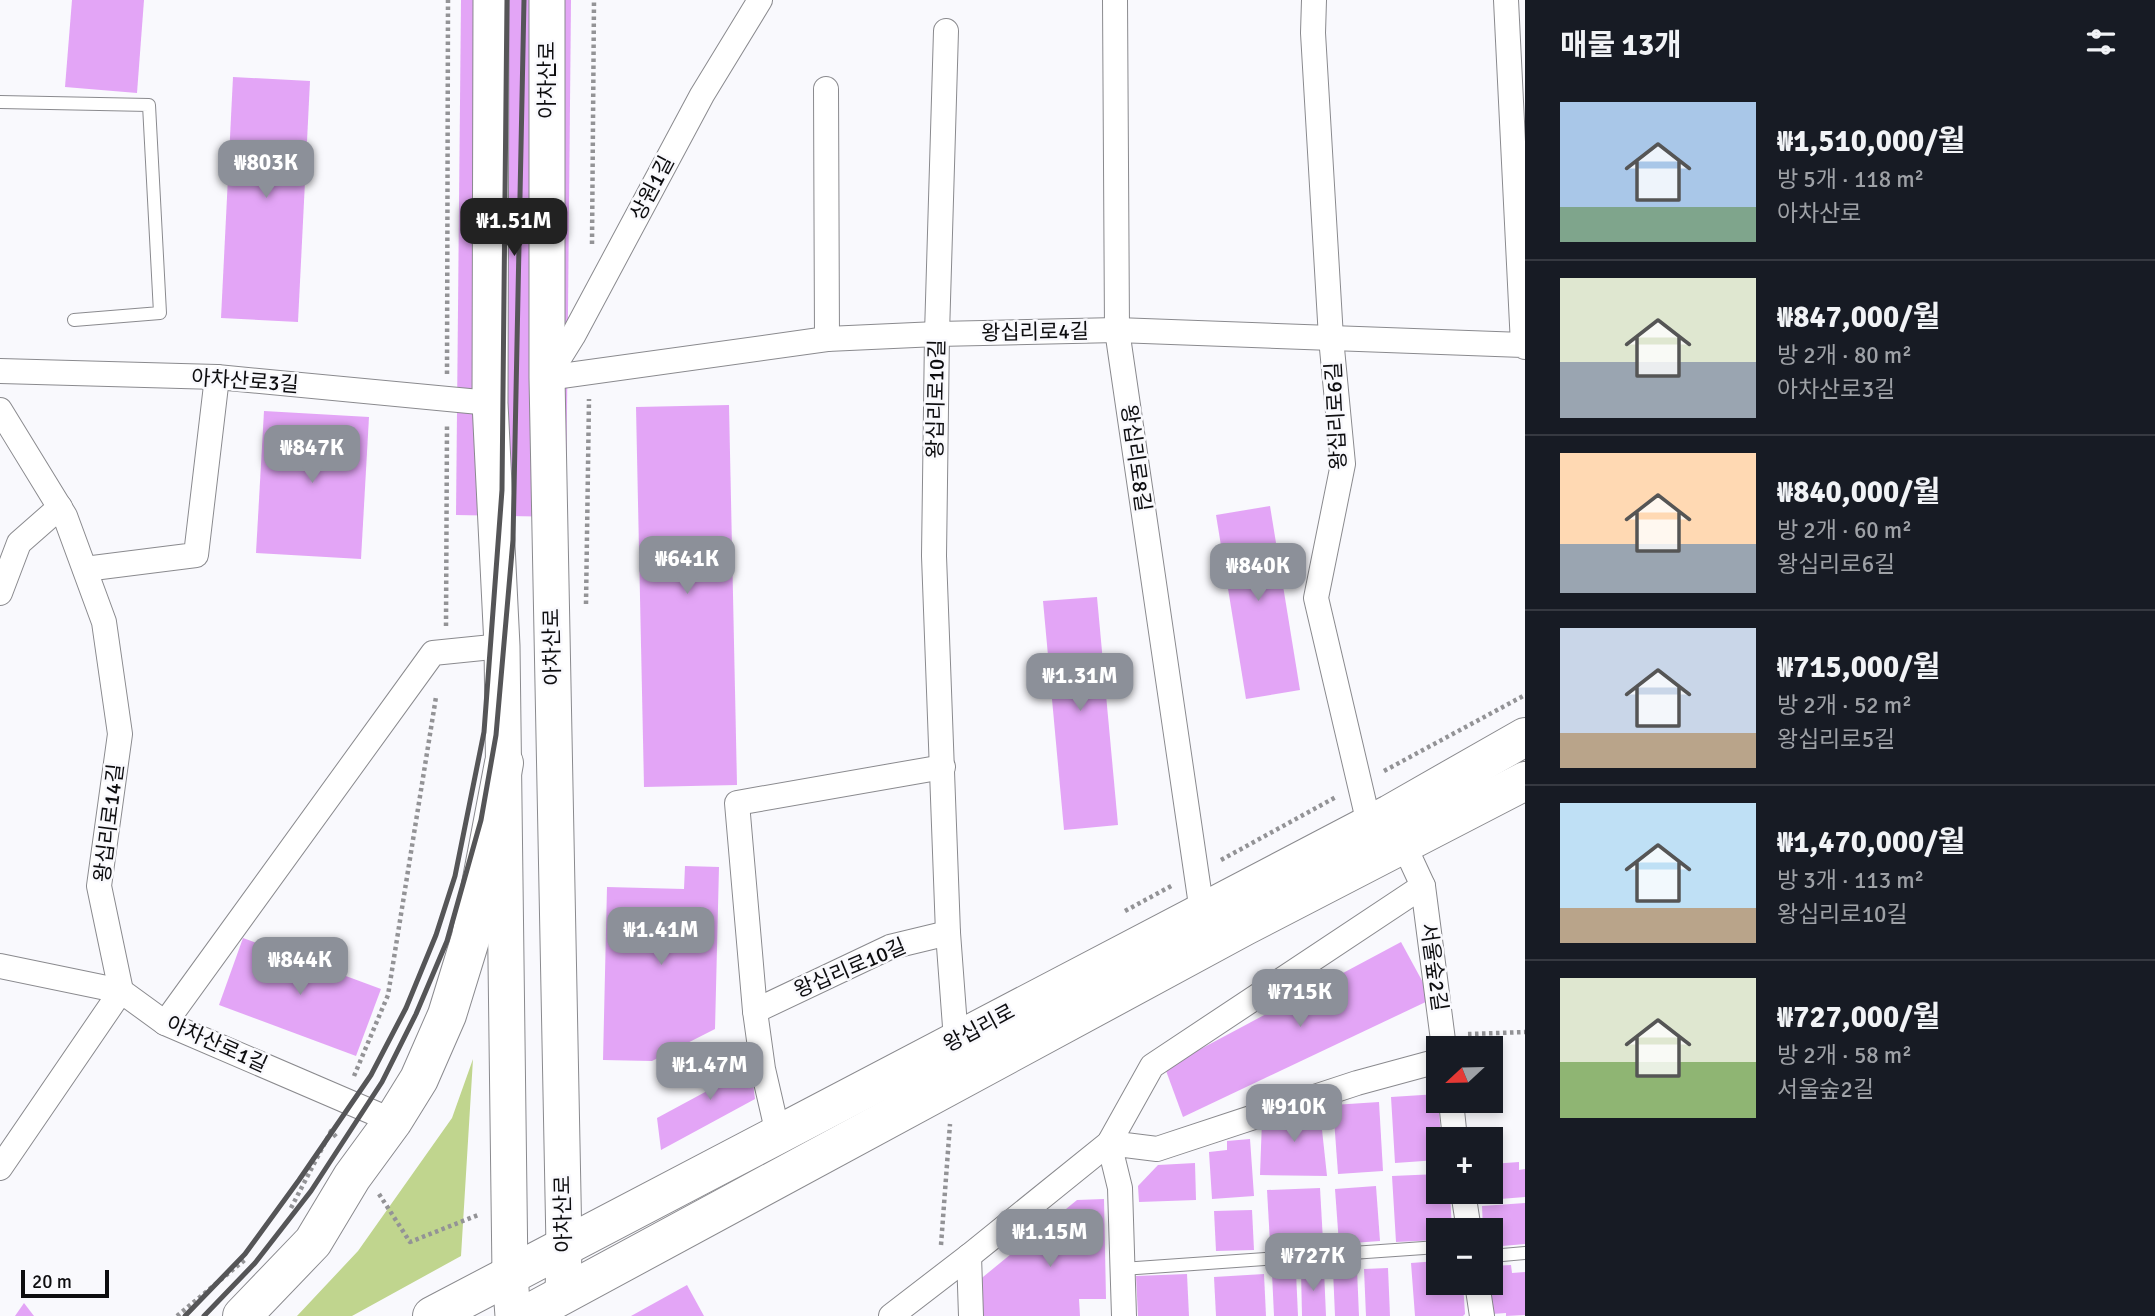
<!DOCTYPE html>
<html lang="ko">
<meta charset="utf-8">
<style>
:root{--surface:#171b24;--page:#242831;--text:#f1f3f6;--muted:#9ea1a6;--line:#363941;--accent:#8c9099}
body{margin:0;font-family:Signika,"Noto Sans KR",sans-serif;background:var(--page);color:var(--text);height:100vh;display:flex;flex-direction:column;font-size:26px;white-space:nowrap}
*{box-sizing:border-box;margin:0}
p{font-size:23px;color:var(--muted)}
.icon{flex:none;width:38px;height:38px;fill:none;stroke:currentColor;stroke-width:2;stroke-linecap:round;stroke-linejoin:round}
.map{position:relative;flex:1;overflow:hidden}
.panel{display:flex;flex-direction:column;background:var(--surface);width:630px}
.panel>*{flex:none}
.needle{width:46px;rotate:248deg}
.tools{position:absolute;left:1426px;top:1036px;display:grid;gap:14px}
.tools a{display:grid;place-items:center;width:77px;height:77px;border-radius:0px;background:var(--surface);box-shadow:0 4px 10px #0003;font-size:35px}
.scale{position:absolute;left:21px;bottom:18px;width:88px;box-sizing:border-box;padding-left:7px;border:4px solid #0d0d0f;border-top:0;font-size:19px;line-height:24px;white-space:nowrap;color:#0d0d0f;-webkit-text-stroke:5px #f9f9fd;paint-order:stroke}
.price{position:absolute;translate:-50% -60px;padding:0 16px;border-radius:14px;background:var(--accent);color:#fff;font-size:23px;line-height:46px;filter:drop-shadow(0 2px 4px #0008)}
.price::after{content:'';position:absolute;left:50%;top:42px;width:21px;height:16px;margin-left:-10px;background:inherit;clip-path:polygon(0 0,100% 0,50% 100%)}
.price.selected{background:#222;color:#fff}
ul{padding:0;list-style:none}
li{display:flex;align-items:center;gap:21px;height:175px;padding:0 35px}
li+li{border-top:2px solid var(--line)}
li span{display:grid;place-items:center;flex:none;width:196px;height:140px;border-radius:0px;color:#555}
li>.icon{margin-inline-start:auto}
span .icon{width:84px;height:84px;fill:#fffc;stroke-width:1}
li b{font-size:30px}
h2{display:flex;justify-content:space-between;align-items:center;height:84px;padding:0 35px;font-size:30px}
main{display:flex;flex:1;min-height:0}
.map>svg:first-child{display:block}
</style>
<main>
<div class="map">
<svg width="1525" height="1316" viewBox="0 0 1525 1316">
<rect width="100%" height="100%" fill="#f9f9fd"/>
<polygon fill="#c0d58e" points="473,1059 461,1256 352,1316 297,1316 358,1251 452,1118"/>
<g fill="#e3a5f6">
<polygon points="72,0 144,0 137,93 65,87"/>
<polygon points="461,0 571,0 566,517 456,515"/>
<polygon points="233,77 310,81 298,322 221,318"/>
<polygon points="729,405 737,785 644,787 636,407"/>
<polygon points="264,411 369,417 361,559 256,553"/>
<polygon points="1270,506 1300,690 1246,699 1216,515"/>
<polygon points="1097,597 1118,825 1064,830 1043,601"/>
<polygon points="685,866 719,867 715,1029 652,1061 603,1060 607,887 684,889"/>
<polygon points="243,938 381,989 356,1056 219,1005"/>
<polygon points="1401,942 1432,999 1183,1117 1165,1068"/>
<polygon points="741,1051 752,1075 755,1099 661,1150 657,1118 720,1084 712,1066"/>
<polygon points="1438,1094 1441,1139 1438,1139 1438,1160 1395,1163 1391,1097"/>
<polygon points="1319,1102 1327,1176 1260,1175 1262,1120"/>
<polygon points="1379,1102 1383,1171 1338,1174 1333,1105"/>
<polygon points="1250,1139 1254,1196 1212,1199 1209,1152 1227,1150 1227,1141"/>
<polygon points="1519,1162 1519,1170 1525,1169 1525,1197 1475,1201 1474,1192 1491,1192 1491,1164"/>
<polygon points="1195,1163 1196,1200 1139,1202 1138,1186 1158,1165"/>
<polygon points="1438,1174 1438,1192 1450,1192 1452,1230 1438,1230 1438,1240 1396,1242 1392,1176"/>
<polygon points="1376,1186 1380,1241 1339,1244 1335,1189"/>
<polygon points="1320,1188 1323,1241 1270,1243 1267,1190"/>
<polygon points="1104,1199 1106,1299 1079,1299 1080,1316 973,1316 972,1286 1077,1200"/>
<polygon points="1525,1203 1525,1244 1491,1247 1491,1230 1483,1230 1482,1206"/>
<polygon points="1252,1210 1254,1250 1216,1251 1214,1211"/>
<polygon points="1438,1261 1438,1283 1463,1283 1465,1314 1463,1316 1415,1316 1411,1263"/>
<polygon points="1511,1265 1512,1273 1525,1272 1525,1315 1506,1316 1506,1313 1492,1314 1489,1283 1491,1283 1491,1266"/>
<polygon points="1388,1268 1390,1316 1366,1316 1364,1269"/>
<polygon points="1357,1269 1359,1316 1335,1316 1333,1270"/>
<polygon points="1324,1270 1326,1316 1302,1316 1301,1271"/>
<polygon points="1296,1272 1298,1316 1274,1316 1272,1273"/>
<polygon points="1187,1274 1189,1316 1138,1316 1136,1276"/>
<polygon points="1264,1274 1266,1316 1216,1316 1214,1277"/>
<polygon points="687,1285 704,1316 631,1316"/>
<polygon points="24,1303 34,1316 15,1316"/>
</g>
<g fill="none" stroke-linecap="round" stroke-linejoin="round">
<g stroke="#8a8a8e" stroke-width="14">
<g id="lane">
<polyline points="0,102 149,105 160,313 74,320"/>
<polyline points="1491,1256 1525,1253"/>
<polyline points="1122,1269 1438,1247"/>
</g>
</g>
<g stroke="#8a8a8e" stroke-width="26">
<g id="street">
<polyline points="1115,0 1117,330 1202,912"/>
<polyline points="1314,0 1313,33 1331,338 1343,464 1316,598 1369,824"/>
<polyline points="1506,0 1523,345"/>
<polyline points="946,31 937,334 934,556 948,933 956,1040"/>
<polyline points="826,89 827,339"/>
<polyline points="0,371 217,377 490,403"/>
<polyline points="547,378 827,339 937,334 1117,330 1523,345 1525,347"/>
<polyline points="547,378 573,336 702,95 760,0"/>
<polyline points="0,410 65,516 104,622 120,734 99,886 121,991 0,1168"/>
<polyline points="85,569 196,555 217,377"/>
<polyline points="0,593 19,543 60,507"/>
<polyline points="1404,845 1423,886 1444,1048"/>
<polyline points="0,966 121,991 165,1023 393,1121"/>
<polyline points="755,1011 890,947 948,933"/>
<polyline points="165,1023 433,653 502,646"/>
<polyline points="1451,1101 1455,1139"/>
<polyline points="778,1134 763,1069 755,1011 737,803 943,767"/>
<polyline points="1463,1192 1469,1230"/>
<polyline points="969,1256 971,1316"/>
<polyline points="1477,1283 1482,1316"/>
<polyline points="891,1316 969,1256 1109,1143 1152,1066 1423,886"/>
<polyline points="1124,1316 1120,1188 1109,1143 1157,1149 1357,1083 1438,1061"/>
</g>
</g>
<g stroke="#8a8a8e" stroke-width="37">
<g id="secondary">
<polyline points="491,0 490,403 502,646 510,1275 513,1316"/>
<polyline points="547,0 547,378 564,1246 563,1295"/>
</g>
</g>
<g stroke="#8a8a8e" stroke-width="40">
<g id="primary">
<polyline points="242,1316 313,1242 352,1177 393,1121 419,1079 447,1015 471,937 504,763"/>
<polyline points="432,1316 1390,814 1525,737"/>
<polyline points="524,1316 1245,926 1525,781"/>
</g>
</g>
<g stroke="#939396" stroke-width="4.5" stroke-dasharray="3.5 3.5" stroke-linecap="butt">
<polyline points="592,244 594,0"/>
<polyline points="447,374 448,0"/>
<polyline points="586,604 589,399"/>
<polyline points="446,626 447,424"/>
<polyline points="1384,771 1525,695"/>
<polyline points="1221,860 1336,797"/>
<polyline points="1125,911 1173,885"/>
<polyline points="1468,1034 1525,1032"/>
<polyline points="354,1076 388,995 436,697"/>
<polyline points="379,1194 410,1242 478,1215"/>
<polyline points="291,1208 331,1131 338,1139"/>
<polyline points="941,1245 950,1124"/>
<polyline points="177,1316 247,1258"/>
</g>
<use href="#lane" stroke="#fff" stroke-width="12"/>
<use href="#street" stroke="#fff" stroke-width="24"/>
<use href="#secondary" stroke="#fff" stroke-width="35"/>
<use href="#primary" stroke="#fff" stroke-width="38"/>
<g stroke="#555557" stroke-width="5">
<polyline points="185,1316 245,1254 299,1180 371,1075 406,1008 436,935 455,876 484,732 502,490 507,0"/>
<polyline points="204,1316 255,1263 311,1191 382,1082 416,1014 447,941 481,820 496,735 513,540 524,0"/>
</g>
</g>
<g text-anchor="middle" stroke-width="5" stroke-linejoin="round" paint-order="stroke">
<g font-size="21" fill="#0d0d0f" stroke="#f9f9fd">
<text transform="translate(547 80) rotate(-90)" y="7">아차산로</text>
<text transform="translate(652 188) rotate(-62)" y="7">상원1길</text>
<text transform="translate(1035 332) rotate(-1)" y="7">왕십리로4길</text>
<text transform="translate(245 381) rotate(4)" y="7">아차산로3길</text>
<text transform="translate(936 399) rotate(-89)" y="7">왕십리로10길</text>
<text transform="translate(1336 416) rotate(-93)" y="7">왕십리로6길</text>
<text transform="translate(1136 458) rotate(82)" y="7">왕십리로8길</text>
<text transform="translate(552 647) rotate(-91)" y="7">아차산로</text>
<text transform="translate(109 823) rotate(-83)" y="7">왕십리로14길</text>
<text transform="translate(1434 967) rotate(82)" y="7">서울숲2길</text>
<text transform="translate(850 968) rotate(-23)" y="7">왕십리로10길</text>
<text transform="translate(979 1028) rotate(-28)" y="7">왕십리로</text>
<text transform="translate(217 1044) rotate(24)" y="7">아차산로1길</text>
<text transform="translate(563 1214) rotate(-91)" y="7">아차산로</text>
</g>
</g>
</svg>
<div class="tools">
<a><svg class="needle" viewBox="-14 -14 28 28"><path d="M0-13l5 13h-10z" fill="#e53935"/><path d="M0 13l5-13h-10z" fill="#9ea1a6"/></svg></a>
<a>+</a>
<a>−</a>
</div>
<div class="scale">20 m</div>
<b class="price" style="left:266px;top:200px">₩803K</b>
<b class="price selected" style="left:514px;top:258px">₩1.51M</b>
<b class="price" style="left:312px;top:485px">₩847K</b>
<b class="price" style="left:687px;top:596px">₩641K</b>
<b class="price" style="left:1258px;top:603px">₩840K</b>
<b class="price" style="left:1080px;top:713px">₩1.31M</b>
<b class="price" style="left:661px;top:967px">₩1.41M</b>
<b class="price" style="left:300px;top:997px">₩844K</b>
<b class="price" style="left:1300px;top:1029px">₩715K</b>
<b class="price" style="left:710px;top:1102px">₩1.47M</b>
<b class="price" style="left:1294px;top:1144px">₩910K</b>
<b class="price" style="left:1050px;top:1269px">₩1.15M</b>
<b class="price" style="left:1313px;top:1293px">₩727K</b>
</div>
<section class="panel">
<h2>매물 13개<svg class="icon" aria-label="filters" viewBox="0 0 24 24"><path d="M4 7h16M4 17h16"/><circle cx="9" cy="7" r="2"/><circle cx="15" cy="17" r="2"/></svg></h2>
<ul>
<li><span style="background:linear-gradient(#a9c7e8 75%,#7fa58c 0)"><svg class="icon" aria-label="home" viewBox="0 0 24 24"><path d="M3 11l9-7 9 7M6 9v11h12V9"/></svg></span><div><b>₩1,510,000/월</b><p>방 5개 · 118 m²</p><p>아차산로</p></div></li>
<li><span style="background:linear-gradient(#dfe7d0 60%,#9aa5b1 0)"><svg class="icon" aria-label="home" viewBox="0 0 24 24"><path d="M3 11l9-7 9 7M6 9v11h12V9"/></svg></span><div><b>₩847,000/월</b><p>방 2개 · 80 m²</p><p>아차산로3길</p></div></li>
<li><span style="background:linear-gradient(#ffd9b3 65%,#9aa5b1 0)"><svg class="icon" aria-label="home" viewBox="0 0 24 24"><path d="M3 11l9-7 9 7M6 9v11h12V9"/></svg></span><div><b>₩840,000/월</b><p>방 2개 · 60 m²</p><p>왕십리로6길</p></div></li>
<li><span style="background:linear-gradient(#c9d6e8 75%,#b9a48a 0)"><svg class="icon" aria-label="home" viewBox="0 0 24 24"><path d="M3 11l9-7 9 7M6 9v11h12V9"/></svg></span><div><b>₩715,000/월</b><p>방 2개 · 52 m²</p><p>왕십리로5길</p></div></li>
<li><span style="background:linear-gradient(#bfe0f5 75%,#b9a48a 0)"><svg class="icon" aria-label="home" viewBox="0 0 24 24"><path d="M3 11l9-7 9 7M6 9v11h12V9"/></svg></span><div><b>₩1,470,000/월</b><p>방 3개 · 113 m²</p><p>왕십리로10길</p></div></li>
<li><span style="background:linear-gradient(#dfe7d0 60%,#8fb573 0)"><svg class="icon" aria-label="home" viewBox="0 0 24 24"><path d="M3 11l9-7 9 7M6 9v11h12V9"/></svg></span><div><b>₩727,000/월</b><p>방 2개 · 58 m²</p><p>서울숲2길</p></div></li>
</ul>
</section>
</main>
